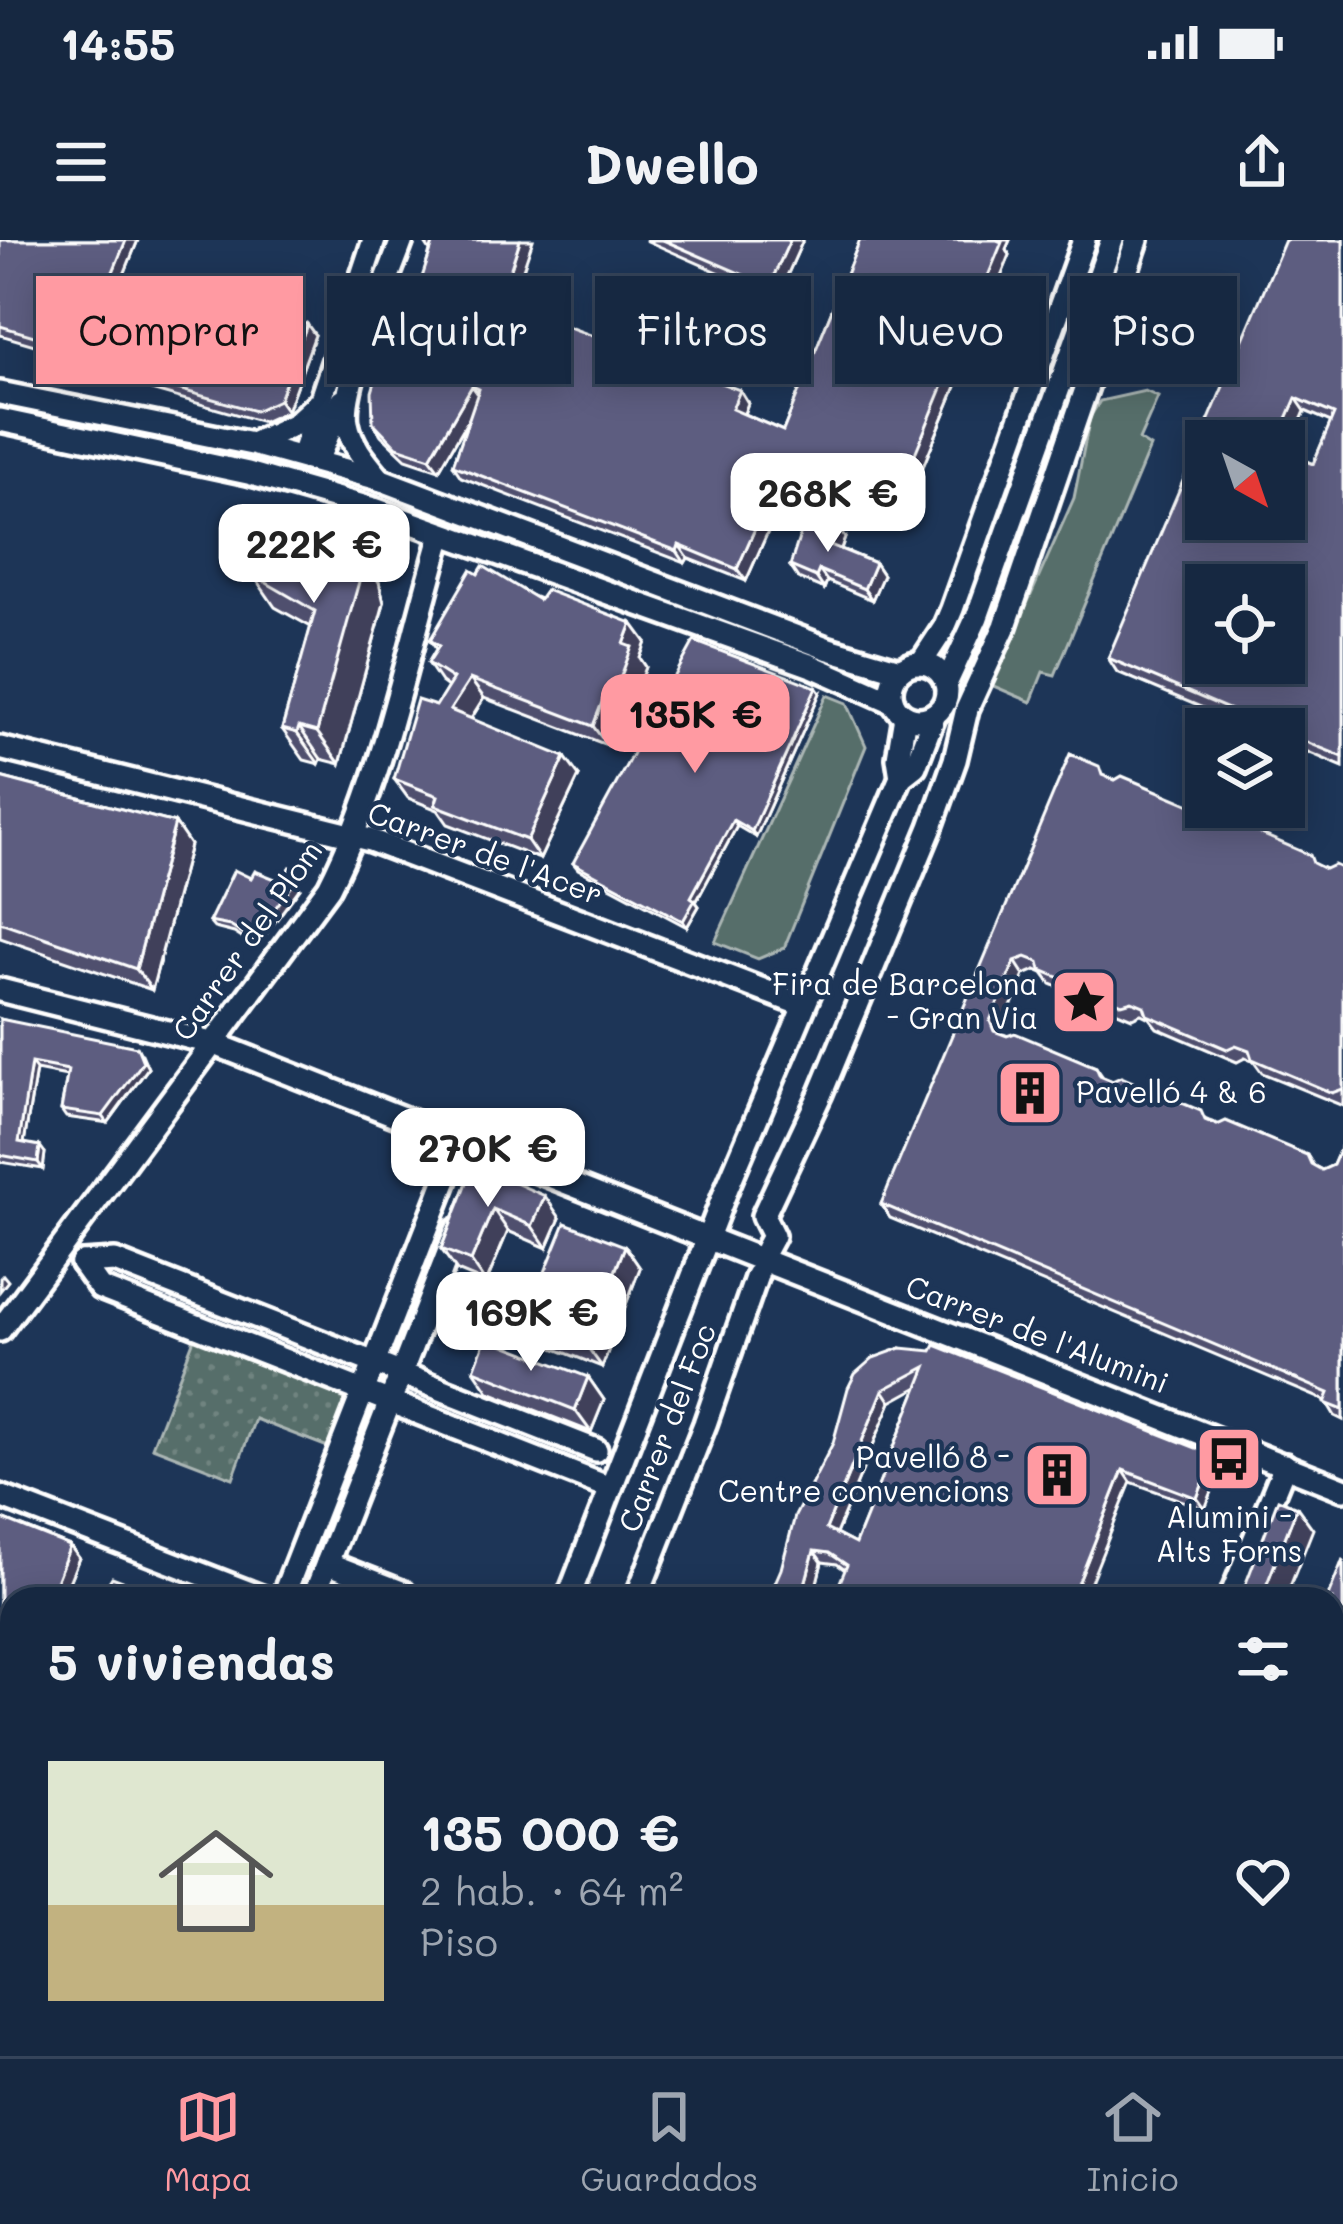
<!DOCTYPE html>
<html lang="es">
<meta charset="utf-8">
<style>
:root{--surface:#162841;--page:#1f3048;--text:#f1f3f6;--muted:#9ea6b1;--line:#35445a;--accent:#ff9aa2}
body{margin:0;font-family:Mali,sans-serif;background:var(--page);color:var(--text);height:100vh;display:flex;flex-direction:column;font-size:45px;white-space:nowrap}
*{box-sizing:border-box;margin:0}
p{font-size:39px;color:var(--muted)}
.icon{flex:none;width:66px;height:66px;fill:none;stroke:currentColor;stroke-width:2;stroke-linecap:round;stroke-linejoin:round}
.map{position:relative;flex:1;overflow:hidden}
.sheet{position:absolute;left:0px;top:1347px;width:1344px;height:471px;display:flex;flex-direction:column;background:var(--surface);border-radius:36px 36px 0 0;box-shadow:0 6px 30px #0003,0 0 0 3px var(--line)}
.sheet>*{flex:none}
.banner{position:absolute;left:36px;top:36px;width:1272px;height:108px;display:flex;gap:24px}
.needle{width:78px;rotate:140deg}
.tools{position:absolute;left:1185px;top:180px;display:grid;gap:24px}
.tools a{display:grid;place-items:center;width:120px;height:120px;border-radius:0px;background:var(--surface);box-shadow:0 6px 30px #0003,0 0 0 3px var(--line);font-size:60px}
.price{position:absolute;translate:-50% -102px;padding:0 27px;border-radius:24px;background:#fff;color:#222;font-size:39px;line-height:78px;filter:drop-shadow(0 3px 6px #0008)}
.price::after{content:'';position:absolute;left:50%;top:72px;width:36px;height:27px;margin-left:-18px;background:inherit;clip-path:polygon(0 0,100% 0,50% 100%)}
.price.current{background:var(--accent);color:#111}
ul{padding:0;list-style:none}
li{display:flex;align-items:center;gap:36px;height:300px;padding:0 48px}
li+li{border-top:3px solid var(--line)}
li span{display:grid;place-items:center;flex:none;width:336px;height:240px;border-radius:0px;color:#555}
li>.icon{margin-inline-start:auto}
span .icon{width:144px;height:144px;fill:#fffc;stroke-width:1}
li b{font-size:51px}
h2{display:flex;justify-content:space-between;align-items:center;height:144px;padding:0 48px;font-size:51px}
.pill{padding:0 42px;border-radius:0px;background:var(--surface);box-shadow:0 6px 30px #0003,0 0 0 3px var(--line);font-size:42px;line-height:108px}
.pill.current{background:var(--accent);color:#111}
.status{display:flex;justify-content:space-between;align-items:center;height:84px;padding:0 60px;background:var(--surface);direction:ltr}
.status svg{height:33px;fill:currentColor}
header{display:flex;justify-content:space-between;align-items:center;height:156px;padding:0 48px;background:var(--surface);font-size:54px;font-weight:700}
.tab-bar{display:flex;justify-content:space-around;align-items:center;height:168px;border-top:3px solid var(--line);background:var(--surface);font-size:33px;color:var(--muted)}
.tab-bar a{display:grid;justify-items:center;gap:6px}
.tab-bar .current{color:var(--accent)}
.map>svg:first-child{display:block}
</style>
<div class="status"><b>14:55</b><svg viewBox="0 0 49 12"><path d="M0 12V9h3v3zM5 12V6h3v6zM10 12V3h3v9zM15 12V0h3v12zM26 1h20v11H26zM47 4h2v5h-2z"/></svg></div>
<header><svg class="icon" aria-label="menu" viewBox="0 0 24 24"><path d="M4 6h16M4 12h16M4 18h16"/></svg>Dwello<svg class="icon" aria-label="share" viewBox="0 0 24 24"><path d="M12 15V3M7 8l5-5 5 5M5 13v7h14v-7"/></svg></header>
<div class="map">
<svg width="1343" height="1816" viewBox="0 0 1343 1816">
<defs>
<pattern id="grass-dots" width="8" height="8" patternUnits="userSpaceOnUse" patternTransform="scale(3)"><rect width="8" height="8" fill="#576e6a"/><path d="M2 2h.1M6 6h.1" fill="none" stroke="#708480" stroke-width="1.8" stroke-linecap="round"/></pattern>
</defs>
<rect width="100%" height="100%" fill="#1d3557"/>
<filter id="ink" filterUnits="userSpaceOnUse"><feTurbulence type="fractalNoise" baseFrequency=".00833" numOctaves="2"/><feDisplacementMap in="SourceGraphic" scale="24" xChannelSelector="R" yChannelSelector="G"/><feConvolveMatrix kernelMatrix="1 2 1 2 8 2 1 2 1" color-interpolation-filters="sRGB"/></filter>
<g filter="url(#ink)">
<g fill="url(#grass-dots)" stroke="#abb6b4" stroke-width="3">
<polygon points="1093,0 1103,0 972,369 968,368 978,339 980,316"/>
<polygon points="197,1091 356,1153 333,1209 255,1179 233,1238 152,1207"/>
<polygon points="427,1806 711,1806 707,1816 423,1816"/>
</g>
<g fill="#576e6a" stroke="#abb6b4" stroke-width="3">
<polygon points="1145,151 1158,157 1139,200 1150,207 1055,435 1043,432 1031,462 991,445 1074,258 1090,177 1100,161"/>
<polygon points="827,455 847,463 866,506 784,708 758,719 715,702"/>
</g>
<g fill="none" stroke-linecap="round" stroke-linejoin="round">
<g stroke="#fff" stroke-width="30">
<g id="minor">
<polyline points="0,153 252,204 382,240 829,409 900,430"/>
<polyline points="0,180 248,233 374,269 812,426 893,462"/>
<polyline points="254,203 295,184 318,163"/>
<polyline points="302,216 374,0"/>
<polyline points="317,221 342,161"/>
<path d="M381,240C367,223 351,205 347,183C340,147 388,40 402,0"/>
<circle cx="919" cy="451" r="28"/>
<polyline points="921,423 944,388 952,369 1084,0"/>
<polyline points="946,444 977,377 1112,0"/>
<polyline points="0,508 370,600 802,765"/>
<polyline points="901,537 898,518 905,476"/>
<polyline points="0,750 215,804 1343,1249"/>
<polyline points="766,1009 773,996 763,976 821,853 931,587 955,520 967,469 1005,386 1137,0"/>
<polyline points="82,1023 100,1048 610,1248"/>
<polyline points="82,1023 115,1021 596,1210"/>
<path d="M0,1090L329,647C385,537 407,412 442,294"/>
<polyline points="0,1256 266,1359"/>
<polyline points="327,1323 404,1353 408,1359"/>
<polyline points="282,1359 461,901"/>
<polyline points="313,1359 457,990"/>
<polyline points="568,1359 727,948 901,537 915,526 935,474"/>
<polyline points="636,1359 705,1184 757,1035"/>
<polyline points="1230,1359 1285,1225"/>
<polyline points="0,1613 12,1618"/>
<polyline points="1332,1782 1343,1786"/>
<polyline points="823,1806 848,1816"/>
<polyline points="386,1816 390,1806"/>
<polyline points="437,1816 441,1806"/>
<polyline points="1057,1816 1061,1806"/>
</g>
</g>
<use href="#minor" stroke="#1d3557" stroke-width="21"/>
</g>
<g fill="#50506e" stroke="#fff" stroke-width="3" fill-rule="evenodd">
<polygon points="0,0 138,0 89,121 0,95"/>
<polygon points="423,0 528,46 537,59 530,73 748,163 744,174 783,191 860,0 1010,0 1006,9 1010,15 899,285 790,242 746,341 688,318 685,323 461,237 453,225 469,179 439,230 406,219 381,195 373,182 403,114 430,11"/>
<polygon points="645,0 803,0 777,58"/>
<path d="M1343,0V527L1284,502V489H1253L1117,432L1108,418ZM1305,171L1331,182L1313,224L1287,213Z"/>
<polygon points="232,60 231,66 315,95 287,171 263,182 151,150 143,139 187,128"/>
<polygon points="302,284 356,310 379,342 384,363 340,524 321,519 319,524 304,520 282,489 311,387 275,367 253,335"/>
<polygon points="845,298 841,309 875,323 883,335 872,360 827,341 824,349 798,338 790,326"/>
<polygon points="478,334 646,402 640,418 646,427 631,467 623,464 607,505 484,458 471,479 579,536 540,619 448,584 438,570 408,558 394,539 448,447 441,442 428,423 436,409 430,400"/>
<polygon points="820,453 756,597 737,586 696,662 699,666 687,687 578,629 573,623"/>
<polygon points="0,537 175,583 190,605 152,750 0,698"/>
<polygon points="1106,537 1325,629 1343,629 1343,866 1262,833 1254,822 1245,818 1237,822 1157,788 1149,778 1141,774 1132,778 1051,744 1043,733 1036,730 1024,735 1000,793 1096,827 1103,837 1209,881 1307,915 1314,926 1322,930 1333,925 1343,902 1343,1180 1335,1176 1326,1161 890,978 881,964"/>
<polygon points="290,628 300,648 256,707 234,693 214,688 209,682 251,638 280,641"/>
<polygon points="0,779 142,814 148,828 108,883 66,877 61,870 67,836 36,830 24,903 45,913 43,929 0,922"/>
<polygon points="474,925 560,978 547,1008 508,991 486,1043 457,1031 441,1009"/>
<polygon points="625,1006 640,1028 602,1127 540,1103 525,1081"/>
<path d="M901,1108L1214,1215L1222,1226L1205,1269L1131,1242L845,1330L837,1324L822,1322L813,1359H768ZM918,1147L855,1304L836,1294L891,1162Z"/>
<polygon points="474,1130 588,1137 604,1160 591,1192 489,1152"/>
<polygon points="0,1278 70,1306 79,1318 62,1359 12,1359 12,1576 0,1572 0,1400 4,1389 0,1387"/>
<polygon points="1343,1319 1343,1494 1336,1492 1332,1486 1332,1432 1334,1433 1340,1416 1332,1413 1332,1359"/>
<polygon points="1332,1502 1343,1506 1343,1553 1332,1548"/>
<polygon points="1332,1784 1343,1816 1302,1816 1332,1806"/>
<polygon points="651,1806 788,1806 795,1816 658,1816"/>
<polygon points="918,1806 1037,1806 1033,1816 943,1816"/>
</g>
<g fill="#41415a" stroke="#fff" stroke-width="3">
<polygon points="126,0 138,0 89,121 81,110"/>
<polygon points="520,0 533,0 516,50 508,37"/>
<polygon points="790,0 803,0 777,58 769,46"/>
<polygon points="996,0 1010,0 1006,9 1010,15 899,285 891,272"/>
<polygon points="528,46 537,59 526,80 517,68"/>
<polygon points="224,49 232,60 229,75 221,64"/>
<polygon points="307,84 315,95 287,171 279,160"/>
<polygon points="472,146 481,158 439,230 430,218"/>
<polygon points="740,150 748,163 741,181 732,169"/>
<polygon points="1296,158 1305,171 1284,221 1284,201 1277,201"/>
<polygon points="781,230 790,242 746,341 737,329"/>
<polygon points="837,286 845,298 838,316 830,305"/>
<polygon points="679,305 688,318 685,323 677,311"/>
<polygon points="356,310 379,342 384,363 340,524 317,492"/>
<polygon points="875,323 883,335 872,360 864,349"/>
<polygon points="819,330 827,341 824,349 816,337"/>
<polygon points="632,383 646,402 640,418 646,427 631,467 617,447 624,404"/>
<polygon points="470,439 484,458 464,490 450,470"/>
<polygon points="609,444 623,464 607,505 593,486"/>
<polygon points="816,447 820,453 756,597 752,591"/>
<polygon points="299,487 321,519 319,524 297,493"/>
<polygon points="565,517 579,536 540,619 527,600"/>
<polygon points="733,580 737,586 696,662 699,666 687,687 683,681 691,657"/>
<polygon points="175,583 190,605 152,750 136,729"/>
<polygon points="290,628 300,648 256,707 252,700"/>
<polygon points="1015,721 1024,735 1000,794 994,791 990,781"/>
<polygon points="137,807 148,828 108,883 103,876"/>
<polygon points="31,823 36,830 23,909 19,902"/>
<polygon points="40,906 45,913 43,929 38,922"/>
<polygon points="545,956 560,978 547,1008 532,986"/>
<polygon points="493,969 508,991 486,1043 471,1021"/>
<polygon points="625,1006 640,1028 602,1127 586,1105"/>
<polygon points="3,1035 8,1041 0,1051 0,1038"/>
<polygon points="588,1137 604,1160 591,1192 575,1170"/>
<polygon points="883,1150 891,1162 833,1301 826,1289"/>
<polygon points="1214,1215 1222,1226 1205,1269 1197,1258"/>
<polygon points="1123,1230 1131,1242 1084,1359 1072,1359"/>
<polygon points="1297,1267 1313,1289 1285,1359 1261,1359"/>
<polygon points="70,1306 79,1318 62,1359 49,1359"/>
<polygon points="814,1311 822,1322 813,1359 801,1359"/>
<polygon points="1332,1589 1343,1604 1343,1616 1339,1627 1332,1617"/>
<polygon points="1343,1690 1343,1734 1336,1752 1332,1747 1332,1718"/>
<polygon points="0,1727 10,1741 0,1765"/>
<polygon points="1343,1797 1343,1816 1342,1816 1336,1807"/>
<polygon points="732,1806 788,1806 795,1816 728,1816"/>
<polygon points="1012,1806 1037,1806 1033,1816 1008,1816"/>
<polygon points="1190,1806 1201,1806 1208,1816 1191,1816 1188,1813"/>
</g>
<g fill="#5d5d80" stroke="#fff" stroke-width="3" fill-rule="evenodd">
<polygon points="0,0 126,0 81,110 0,86"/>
<polygon points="423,0 520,0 508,37 528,46 517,68 740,150 732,169 783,191 860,0 997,0 1002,2 891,272 781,230 737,329 679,305 677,311 453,225 479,149 472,146 430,218 397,207 373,182 372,152 385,108 403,114 406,86 433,4"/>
<polygon points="663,0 790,0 769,46"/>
<path d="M1285,0H1343V517L1284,493V489H1275L1108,418ZM1296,158L1334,174L1313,224L1284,212V279H1206V201H1277ZM1206,345H1284V423H1206Z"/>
<polygon points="209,45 224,49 221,64 307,84 279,160 255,171 143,139 151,118 187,128"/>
<polygon points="807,273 837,286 830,305 875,323 864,349 819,330 816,337 790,326"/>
<polygon points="287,276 302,284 305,280 342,293 356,310 362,331 317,492 299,487 297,493 282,489 315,371 253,335"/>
<polygon points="483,326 539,360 546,350 632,383 624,404 632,407 617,447 609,444 593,486 470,439 450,470 565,517 527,600 435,565 438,556 394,539 417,460 436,466 453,439 428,423 439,406 430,400 471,330 478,334"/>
<polygon points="694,401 816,447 752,591 733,580 691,657 695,660 683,681 573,623"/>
<polygon points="1070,514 1099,526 1102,535 1115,540 1122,536 1205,571 1207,579 1220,584 1229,580 1310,615 1313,623 1325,629 1334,625 1343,629 1343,849 1332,853 1252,819 1249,810 1236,805 1227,809 1147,775 1144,766 1132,761 1122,764 1041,730 1039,722 1026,717 1015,721 990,781 994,791 1007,796 1015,793 1096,827 1100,836 1112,841 1121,837 1201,871 1205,880 1217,885 1226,881 1307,915 1311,924 1322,930 1333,925 1343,902 1343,1170 1325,1163 1329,1153 881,964"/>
<polygon points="0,537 175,583 136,729 0,682"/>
<polygon points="290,628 295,641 252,700 230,686 209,682 234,630 251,638 255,631 280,641"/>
<polygon points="0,779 137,807 143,822 103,876 61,870 68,830 31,823 19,902 40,906 38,922 0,915"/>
<polygon points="474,925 545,956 532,986 493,969 471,1021 441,1009"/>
<polygon points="565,983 625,1006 586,1105 525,1081"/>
<polygon points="486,1098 588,1137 575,1170 474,1130"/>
<path d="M935,1105L1214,1215L1197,1258L1123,1230L1072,1359H833L847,1325L829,1313L814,1311L801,1359H768L781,1329L795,1276L833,1203L848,1148L855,1134L873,1118L901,1108L932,1111ZM926,1127L855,1304L826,1289L883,1150Z"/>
<polygon points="1278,1259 1297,1267 1261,1359 1240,1359"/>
<polygon points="0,1278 70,1306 49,1359 12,1359 12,1568 0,1563 0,1400 7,1382 0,1379"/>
<polygon points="1343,1319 1343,1373 1339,1384 1343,1386 1343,1401 1332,1396 1332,1359 1327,1359"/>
<polygon points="112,1337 159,1355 157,1359 124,1359 103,1351"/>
<polygon points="1343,1410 1343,1475 1342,1477 1332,1473 1332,1432 1334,1433"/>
<polygon points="1332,1502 1343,1506 1343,1527 1332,1523"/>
<polygon points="1343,1635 1343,1690 1332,1718 1332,1663"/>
<polygon points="1332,1784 1343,1791 1343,1797 1336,1807 1325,1816 1302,1816 1299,1810 1305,1806 1332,1806"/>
<polygon points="229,1806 280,1806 289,1816 218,1816"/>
<polygon points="662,1806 732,1806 728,1816 688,1816"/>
<polygon points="958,1806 1012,1806 1008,1816 983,1816"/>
<polygon points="1069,1806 1090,1806 1092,1814 1122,1806 1170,1808 1170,1806 1190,1806 1188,1813 1197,1816 1073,1816"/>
</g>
</g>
<defs>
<g id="sight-square" transform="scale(3.45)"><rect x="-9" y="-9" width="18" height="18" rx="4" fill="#ff9aa2" stroke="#1d3557"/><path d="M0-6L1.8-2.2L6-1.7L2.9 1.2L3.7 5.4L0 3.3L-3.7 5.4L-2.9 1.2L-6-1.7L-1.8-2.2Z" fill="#111"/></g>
<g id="building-square" transform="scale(3.45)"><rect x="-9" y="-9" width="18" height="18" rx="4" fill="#ff9aa2" stroke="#1d3557"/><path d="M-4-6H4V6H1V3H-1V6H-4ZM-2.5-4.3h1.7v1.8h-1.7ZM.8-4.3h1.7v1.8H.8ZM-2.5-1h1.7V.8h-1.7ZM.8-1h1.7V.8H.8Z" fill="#111"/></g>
<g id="bus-square" transform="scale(3.45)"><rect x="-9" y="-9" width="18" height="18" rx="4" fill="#ff9aa2" stroke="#1d3557"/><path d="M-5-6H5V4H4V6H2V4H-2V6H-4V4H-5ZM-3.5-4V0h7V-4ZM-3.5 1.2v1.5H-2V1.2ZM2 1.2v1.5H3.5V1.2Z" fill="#111"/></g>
</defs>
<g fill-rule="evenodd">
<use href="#sight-square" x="1084" y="762"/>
<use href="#building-square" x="1030" y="853"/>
<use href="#bus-square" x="1229" y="1219"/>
<use href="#building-square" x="1057" y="1235"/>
</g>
<g text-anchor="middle" stroke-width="9" stroke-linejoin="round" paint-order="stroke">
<g font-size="30" fill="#fff" stroke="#1d3557">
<text transform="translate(485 614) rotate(20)" y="10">Carrer de l'Acer</text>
<text transform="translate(248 701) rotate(-55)" y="10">Carrer del Plom</text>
<text transform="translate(1037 1095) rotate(21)" y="10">Carrer de l'Alumini</text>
<text transform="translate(668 1188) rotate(-69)" y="10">Carrer del Foc</text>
</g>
<g font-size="30" fill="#fff" stroke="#1d3557" text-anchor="end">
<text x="1038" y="755">Fira de Barcelona<tspan x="1038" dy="34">- Gran Via</tspan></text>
<text x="1076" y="863" text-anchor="start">Pavelló 4 &amp; 6</text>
<text x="1010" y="1228">Pavelló 8 -<tspan x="1010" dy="34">Centre convencions</tspan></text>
<text x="1229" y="1288" text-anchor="middle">Alumini -<tspan x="1229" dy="34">Alts Forns</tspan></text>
</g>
</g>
</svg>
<div class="tools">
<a><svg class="needle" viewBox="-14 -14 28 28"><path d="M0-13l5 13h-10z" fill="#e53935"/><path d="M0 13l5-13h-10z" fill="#9ea6b1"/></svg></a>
<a><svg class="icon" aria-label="locate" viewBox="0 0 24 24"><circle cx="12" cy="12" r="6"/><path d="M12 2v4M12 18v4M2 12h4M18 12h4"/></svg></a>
<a><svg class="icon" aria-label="layers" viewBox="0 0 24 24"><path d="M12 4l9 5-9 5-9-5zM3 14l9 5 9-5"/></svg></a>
</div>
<b class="price" style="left:828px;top:315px">268K €</b>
<b class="price" style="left:314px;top:366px">222K €</b>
<b class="price current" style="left:695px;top:536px">135K €</b>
<b class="price" style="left:488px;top:970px">270K €</b>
<b class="price" style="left:531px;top:1134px">169K €</b>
<div class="banner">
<a class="pill current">Comprar</a>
<a class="pill">Alquilar</a>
<a class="pill">Filtros</a>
<a class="pill">Nuevo</a>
<a class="pill">Piso</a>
</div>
<section class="sheet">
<h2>5 viviendas<svg class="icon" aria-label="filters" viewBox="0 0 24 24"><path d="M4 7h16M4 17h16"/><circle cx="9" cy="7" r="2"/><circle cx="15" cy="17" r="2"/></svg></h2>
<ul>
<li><span style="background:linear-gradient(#dfe7d0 60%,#c2b280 0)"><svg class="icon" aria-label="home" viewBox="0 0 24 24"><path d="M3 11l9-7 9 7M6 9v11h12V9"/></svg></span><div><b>135 000 €</b><p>2 hab. · 64 m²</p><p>Piso</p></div><svg class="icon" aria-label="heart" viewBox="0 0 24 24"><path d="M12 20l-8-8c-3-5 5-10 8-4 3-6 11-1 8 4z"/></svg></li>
</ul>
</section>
</div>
<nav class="tab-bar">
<a class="current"><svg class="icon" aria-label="map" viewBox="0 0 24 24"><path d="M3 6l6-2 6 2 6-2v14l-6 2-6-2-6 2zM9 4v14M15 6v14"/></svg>Mapa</a>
<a><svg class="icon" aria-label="saved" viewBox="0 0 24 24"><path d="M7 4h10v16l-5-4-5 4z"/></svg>Guardados</a>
<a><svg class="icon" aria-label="home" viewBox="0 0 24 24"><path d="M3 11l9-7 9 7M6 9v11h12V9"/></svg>Inicio</a>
</nav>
